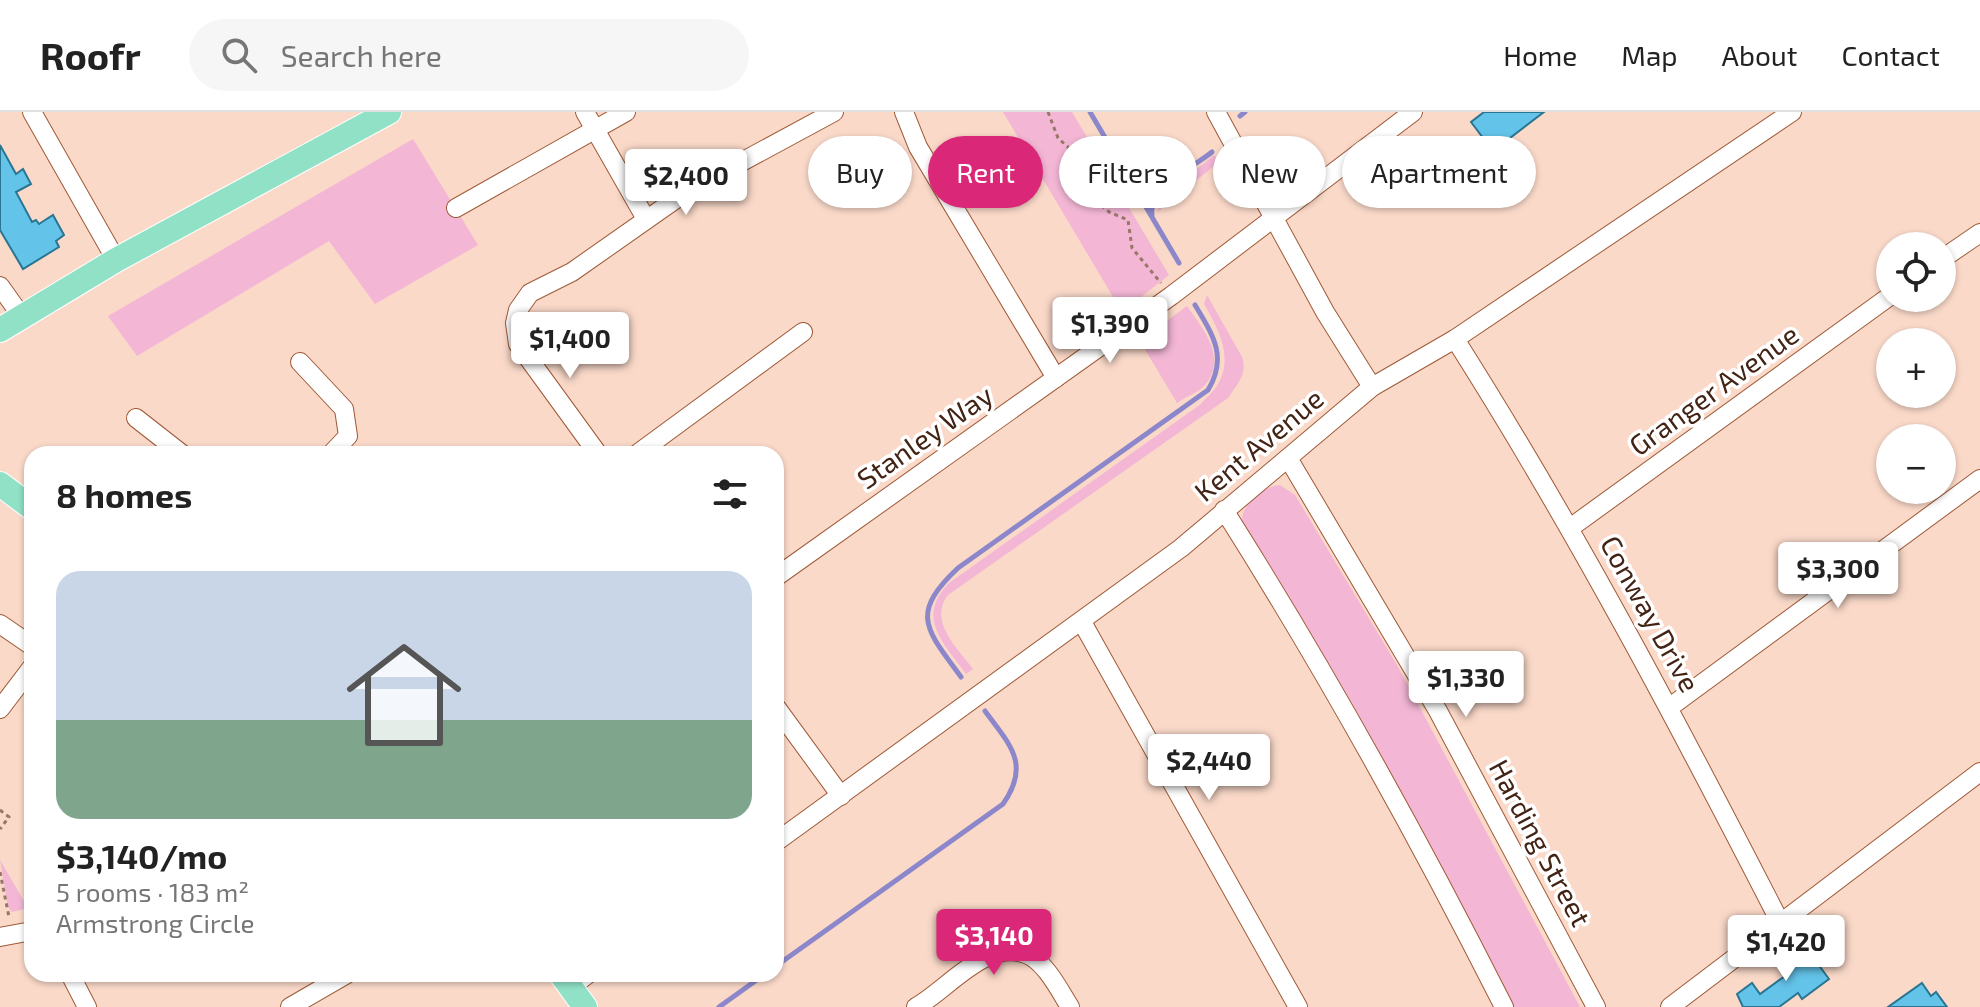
<!DOCTYPE html>
<meta charset="utf-8">
<style>
:root{--surface:#fff;--page:#f6f6f6;--text:#222;--muted:#767676;--line:#e0e0e0;--accent:#db2777}
body{margin:0;font-family:"Exo 2",sans-serif;background:var(--page);color:var(--text);height:100vh;display:flex;flex-direction:column;font-size:30px;white-space:nowrap}
*{box-sizing:border-box;margin:0}
p{font-size:26px;color:var(--muted)}
.icon{flex:none;width:44px;height:44px;fill:none;stroke:currentColor;stroke-width:2;stroke-linecap:round;stroke-linejoin:round}
.map{position:relative;flex:1;overflow:hidden}
.sheet{position:absolute;left:24px;top:334px;width:760px;height:536px;display:flex;flex-direction:column;background:var(--surface);border-radius:24px;box-shadow:0 2px 6px #0004}
.sheet>*{flex:none}
.top-card{position:absolute;left:808px;top:24px;width:760px;height:72px;display:flex;gap:16px}
.tools{position:absolute;left:1876px;top:120px;display:grid;gap:16px}
.tools a{display:grid;place-items:center;width:80px;height:80px;border-radius:50%;background:var(--surface);box-shadow:0 2px 6px #0004;font-size:40px}
.price{position:absolute;translate:-50% -68px;padding:0 18px;border-radius:8px;background:#fff;color:#222;font-size:26px;line-height:52px;filter:drop-shadow(0 2px 4px #0008)}
.price::after{content:'';position:absolute;left:50%;top:48px;width:24px;height:18px;margin-left:-12px;background:inherit;clip-path:polygon(0 0,100% 0,50% 100%)}
.price.on{background:var(--accent);color:#fff}
ul{padding:0;list-style:none}
li{display:grid;align-content:center;gap:16px;height:424px;padding:0 32px}
li+li{border-top:2px solid var(--line)}
li span{display:grid;place-items:center;height:248px;border-radius:24px;color:#555}
li>.icon{margin-inline-start:auto}
span .icon{width:144px;height:144px;fill:#fffc;stroke-width:1}
li b{font-size:34px}
h2{display:flex;justify-content:space-between;align-items:center;height:96px;padding:0 32px;font-size:34px}
.tag{padding:0 28px;border-radius:36px;background:var(--surface);box-shadow:0 2px 6px #0004;font-size:28px;line-height:72px}
.tag.on{background:var(--accent);color:#fff}
header{display:flex;align-items:center;gap:48px;box-sizing:border-box;height:112px;padding:0 40px;background:var(--surface);border-bottom:2px solid var(--line)}
header strong{font-size:38px}
nav{display:flex;gap:44px;margin-inline-start:auto;font-size:28px}
.search{width:560px;height:72px;background:var(--page);display:flex;align-items:center;gap:20px;box-sizing:border-box;padding:0 28px;border-radius:44px;color:var(--muted);font-size:30px}
.map>svg:first-child{display:block}
</style>
<header>
<strong>Roofr</strong>
<div class="search"><svg class="icon" aria-label="search" viewBox="0 0 24 24"><circle cx="10" cy="10" r="6"/><path d="M15 15l6 6"/></svg>Search here</div>
<nav><a>Home</a><a>Map</a><a>About</a><a>Contact</a></nav>
</header>
<div class="map">
<svg width="1980" height="895" viewBox="0 0 1980 895">
<rect width="100%" height="100%" fill="#fad9c9"/>
<g fill="#f3b6d5">
<polygon points="1003,0 1072,0 1169,163 1122,200"/>
<polygon points="413,27 478,133 375,192 329,129 137,244 108,204"/>
<polygon points="1214,43 1219,50 1157,100 1164,84"/>
<path d="M1207,183L1242,245C1248,262 1237,272 1228,286L948,483C928,509 957,536 973,557L966,562C944,531 915,506 949,471L1201,292C1206,285 1214,280 1218,272C1234,245 1218,216 1204,192Z"/>
<path d="M1187,194C1203,217 1229,247 1204,274C1198,281 1185,285 1177,291L1140,229Z"/>
<path d="M1280,373L1295,383L1397,553L1580,895H1512L1242,411C1241,392 1261,375 1280,373Z"/>
<polygon points="0,748 28,796 12,800 8,795"/>
</g>
<g fill="none" stroke-linecap="round" stroke-linejoin="round">
<g stroke="#8c87ca" stroke-width="5">
<polyline points="1090,0 1179,151"/>
<polyline points="1240,4 1245,0"/>
<path d="M1152,103C1148,77 1195,54 1212,40"/>
<path d="M961,565C926,517 909,502 958,456L1208,278C1228,245 1213,223 1195,193"/>
<path d="M776,854L1003,692C1031,652 1010,633 985,599"/>
<polyline points="719,895 765,862"/>
</g>
</g>
<g fill="#63c3e9" stroke="#2a7591" stroke-width="2">
<polygon points="1484,0 1544,0 1493,39 1471,10"/>
<polygon points="0,33 16,62 23,57 31,72 16,80 32,110 36,108 39,112 53,103 64,123 56,129 59,135 23,157 0,118"/>
<polygon points="1791,837 1802,852 1812,844 1829,867 1802,887 1798,881 1779,895 1743,895 1737,882 1752,871 1760,882 1785,864 1774,849"/>
<polygon points="1922,871 1931,884 1936,880 1947,895 1888,895"/>
</g>
<g fill="none" stroke-linecap="round" stroke-linejoin="round">
<g stroke="#9f5935" stroke-width="20">
<g id="minor">
<polyline points="32,0 116,148"/>
<polyline points="585,0 646,107"/>
<polyline points="904,0 918,35 1056,266"/>
<polyline points="1216,0 1325,200 1372,275"/>
<polyline points="456,96 626,0"/>
<polyline points="1942,147 1980,121"/>
<polyline points="0,174 22,205"/>
<path d="M1455,227C1575,416 1679,613 1781,812"/>
<polyline points="300,250 344,297 348,324 331,342"/>
<polyline points="136,306 182,342"/>
<polyline points="598,342 518,232 515,211 518,198 530,181 572,160 686,80 834,0"/>
<polyline points="637,342 803,220"/>
<polyline points="1288,346 1438,599 1596,895"/>
<path d="M1224,398C1326,559 1418,725 1504,895"/>
<polyline points="1570,416 1890,184"/>
<polyline points="776,465 1171,184 1413,0"/>
<polyline points="1082,510 1298,895"/>
<polyline points="0,512 32,534"/>
<polyline points="776,595 841,684"/>
<polyline points="1670,595 1980,367"/>
<polyline points="0,597 32,555"/>
<polyline points="776,730 1181,436 1372,275 1455,227 1792,0"/>
<polyline points="0,825 32,819"/>
<polyline points="70,862 87,895"/>
<polyline points="571,875 588,862"/>
<polyline points="290,895 347,862"/>
<path d="M916,895C948,877 986,827 1026,842C1045,849 1060,879 1070,895"/>
<polyline points="1670,895 1980,660"/>
</g>
</g>
<g stroke="#fff" stroke-width="26">
<g id="major">
<polyline points="0,218 116,148 389,0"/>
<polyline points="0,372 32,396"/>
<polyline points="561,862 585,895"/>
</g>
</g>
<g stroke="#977767" stroke-width="3" stroke-dasharray="4 4" stroke-linecap="butt">
<polyline points="1048,0 1058,26 1092,57 1098,90 1109,100 1128,108 1132,136 1161,171"/>
<polyline points="0,698 9,705 0,717"/>
<polyline points="0,760 9,805"/>
</g>
<use href="#minor" stroke="#fff" stroke-width="18"/>
<use href="#major" stroke="#90e1c6" stroke-width="24"/>
</g>
<g text-anchor="middle" stroke-width="7" stroke-linejoin="round" paint-order="stroke">
<g font-size="28" fill="#422314" stroke="#fff">
<text transform="translate(1714 278) rotate(-36)" y="10">Granger Avenue</text>
<text transform="translate(925 325) rotate(-35)" y="10">Stanley Way</text>
<text transform="translate(1259 333) rotate(-40)" y="10">Kent Avenue</text>
<text transform="translate(1650 502) rotate(61)" y="10">Conway Drive</text>
<text transform="translate(1540 731) rotate(62)" y="10">Harding Street</text>
</g>
</g>
</svg>
<div class="tools">
<a><svg class="icon" aria-label="locate" viewBox="0 0 24 24"><circle cx="12" cy="12" r="6"/><path d="M12 2v4M12 18v4M2 12h4M18 12h4"/></svg></a>
<a>+</a>
<a>−</a>
</div>
<b class="price" style="left:686px;top:105px">$2,400</b>
<b class="price" style="left:1110px;top:253px">$1,390</b>
<b class="price" style="left:570px;top:268px">$1,400</b>
<b class="price" style="left:1838px;top:498px">$3,300</b>
<b class="price" style="left:1466px;top:607px">$1,330</b>
<b class="price" style="left:1209px;top:690px">$2,440</b>
<b class="price on" style="left:994px;top:865px">$3,140</b>
<b class="price" style="left:1786px;top:871px">$1,420</b>
<div class="top-card">
<a class="tag">Buy</a>
<a class="tag on">Rent</a>
<a class="tag">Filters</a>
<a class="tag">New</a>
<a class="tag">Apartment</a>
</div>
<section class="sheet">
<h2>8 homes<svg class="icon" aria-label="filters" viewBox="0 0 24 24"><path d="M4 7h16M4 17h16"/><circle cx="9" cy="7" r="2"/><circle cx="15" cy="17" r="2"/></svg></h2>
<ul>
<li><span style="background:linear-gradient(#c9d6e8 60%,#7fa58c 0)"><svg class="icon" aria-label="home" viewBox="0 0 24 24"><path d="M3 11l9-7 9 7M6 9v11h12V9"/></svg></span><div><b>$3,140/mo</b><p>5 rooms · 183 m²</p><p>Armstrong Circle</p></div></li>
</ul>
</section>
</div>
